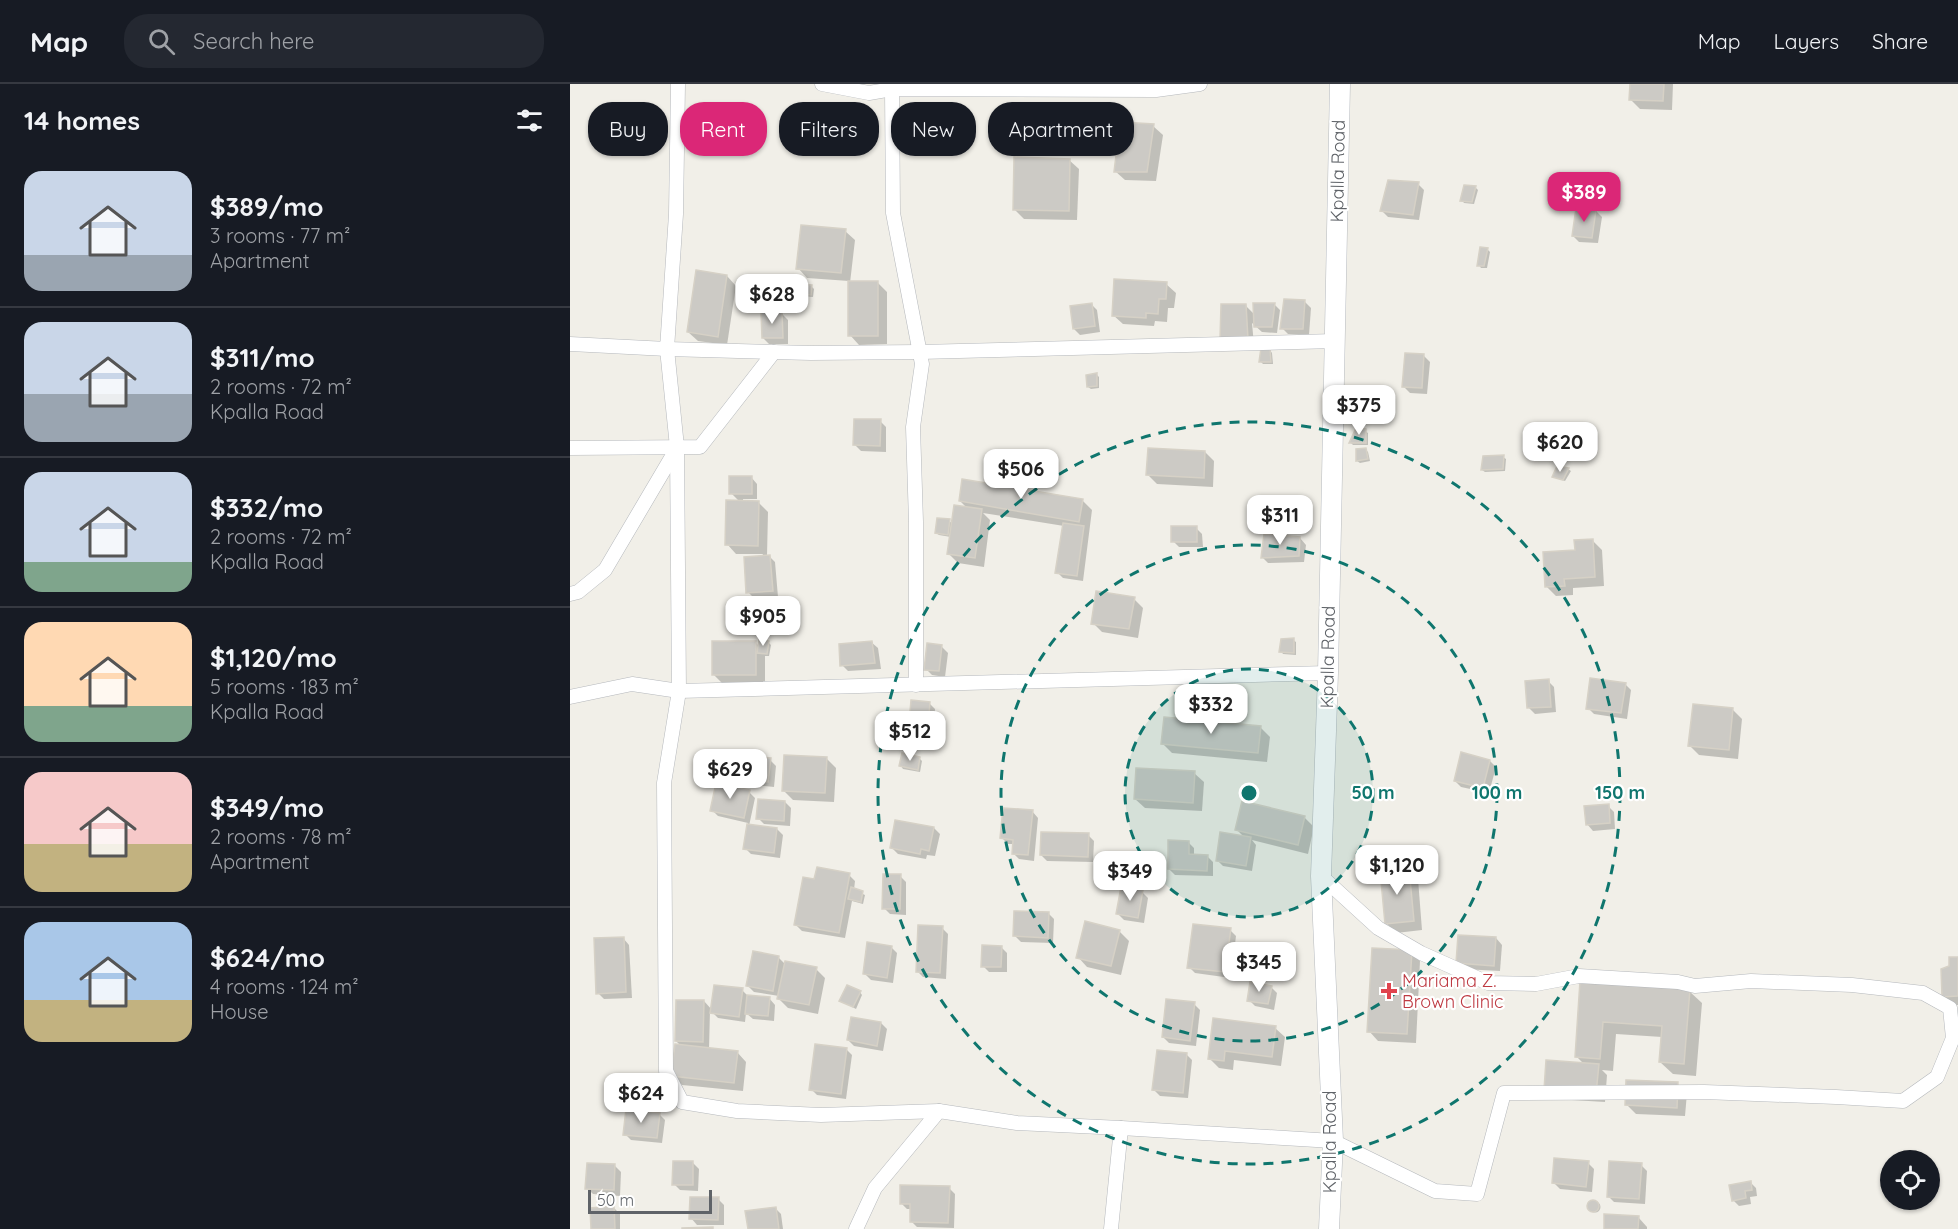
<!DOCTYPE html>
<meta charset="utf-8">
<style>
:root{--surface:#171b24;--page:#242831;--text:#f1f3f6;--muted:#9ea1a6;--line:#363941;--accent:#db2777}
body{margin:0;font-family:Quicksand,sans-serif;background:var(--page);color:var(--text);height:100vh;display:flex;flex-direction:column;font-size:22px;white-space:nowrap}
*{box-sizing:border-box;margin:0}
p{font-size:20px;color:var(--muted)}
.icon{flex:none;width:33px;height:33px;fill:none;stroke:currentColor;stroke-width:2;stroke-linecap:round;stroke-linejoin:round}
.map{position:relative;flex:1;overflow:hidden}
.panel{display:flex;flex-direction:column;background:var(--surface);width:570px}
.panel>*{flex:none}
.top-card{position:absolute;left:18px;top:18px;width:570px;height:54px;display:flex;gap:12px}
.tools{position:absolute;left:1310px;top:1066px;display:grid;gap:12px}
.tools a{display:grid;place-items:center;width:60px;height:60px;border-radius:50%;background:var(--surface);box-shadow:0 2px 4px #0004;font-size:30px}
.scale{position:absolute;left:18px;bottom:15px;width:124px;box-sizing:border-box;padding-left:6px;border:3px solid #5f6368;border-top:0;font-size:16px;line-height:21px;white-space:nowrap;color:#5f6368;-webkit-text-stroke:4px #fff;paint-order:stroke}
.price{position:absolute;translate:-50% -51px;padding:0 14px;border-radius:12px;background:#fff;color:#222;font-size:20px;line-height:39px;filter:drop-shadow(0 2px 3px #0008)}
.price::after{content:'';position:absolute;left:50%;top:36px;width:18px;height:14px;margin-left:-9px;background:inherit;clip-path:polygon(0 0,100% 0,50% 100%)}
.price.on{background:var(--accent);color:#fff}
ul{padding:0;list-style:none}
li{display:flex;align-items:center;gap:18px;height:150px;padding:0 24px}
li+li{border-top:2px solid var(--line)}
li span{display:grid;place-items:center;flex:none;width:168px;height:120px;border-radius:18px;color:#555}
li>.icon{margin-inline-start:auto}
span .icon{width:72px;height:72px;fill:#fffc;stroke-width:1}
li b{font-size:26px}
h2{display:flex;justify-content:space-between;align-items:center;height:72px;padding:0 24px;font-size:26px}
.tag{padding:0 21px;border-radius:24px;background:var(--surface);box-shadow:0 2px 4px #0004;font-size:21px;line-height:54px}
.tag.on{background:var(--accent);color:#fff}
header{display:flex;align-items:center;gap:36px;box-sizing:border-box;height:84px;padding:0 30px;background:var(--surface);border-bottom:2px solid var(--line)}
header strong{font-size:28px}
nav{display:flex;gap:33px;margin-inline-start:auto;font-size:21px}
.search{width:420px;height:54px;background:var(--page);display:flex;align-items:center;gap:15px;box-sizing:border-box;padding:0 21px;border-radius:24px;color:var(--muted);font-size:22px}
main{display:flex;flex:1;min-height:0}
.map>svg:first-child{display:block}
</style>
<header>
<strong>Map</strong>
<div class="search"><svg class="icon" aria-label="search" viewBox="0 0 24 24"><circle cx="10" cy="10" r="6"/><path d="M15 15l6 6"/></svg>Search here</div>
<nav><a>Map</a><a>Layers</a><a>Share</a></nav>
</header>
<main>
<section class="panel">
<h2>14 homes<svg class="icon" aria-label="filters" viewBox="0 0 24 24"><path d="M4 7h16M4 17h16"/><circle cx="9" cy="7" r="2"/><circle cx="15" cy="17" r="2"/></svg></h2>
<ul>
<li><span style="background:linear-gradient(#c9d6e8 70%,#9aa5b1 0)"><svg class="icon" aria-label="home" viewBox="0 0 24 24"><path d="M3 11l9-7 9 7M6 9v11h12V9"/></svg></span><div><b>$389/mo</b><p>3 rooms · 77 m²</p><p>Apartment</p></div></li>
<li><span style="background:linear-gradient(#c9d6e8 60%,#9aa5b1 0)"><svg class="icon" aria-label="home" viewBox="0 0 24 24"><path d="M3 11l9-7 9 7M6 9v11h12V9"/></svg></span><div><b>$311/mo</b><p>2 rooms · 72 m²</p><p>Kpalla Road</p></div></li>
<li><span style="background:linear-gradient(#c9d6e8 75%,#7fa58c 0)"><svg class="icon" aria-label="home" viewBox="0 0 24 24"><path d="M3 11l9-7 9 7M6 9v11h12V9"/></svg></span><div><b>$332/mo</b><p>2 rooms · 72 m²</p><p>Kpalla Road</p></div></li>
<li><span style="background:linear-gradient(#ffd9b3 70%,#7fa58c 0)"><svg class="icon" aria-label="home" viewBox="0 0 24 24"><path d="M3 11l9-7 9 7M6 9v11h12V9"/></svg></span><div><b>$1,120/mo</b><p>5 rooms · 183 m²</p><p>Kpalla Road</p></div></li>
<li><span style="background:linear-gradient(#f6c9c9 60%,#c2b280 0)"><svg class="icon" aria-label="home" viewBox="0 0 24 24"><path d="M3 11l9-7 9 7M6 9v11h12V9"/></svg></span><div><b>$349/mo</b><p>2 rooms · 78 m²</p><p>Apartment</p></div></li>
<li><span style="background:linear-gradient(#a9c7e8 65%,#c2b280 0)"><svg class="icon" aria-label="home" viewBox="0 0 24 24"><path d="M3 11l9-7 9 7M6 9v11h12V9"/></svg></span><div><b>$624/mo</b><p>4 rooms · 124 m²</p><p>House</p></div></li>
</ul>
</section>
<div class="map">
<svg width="1388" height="1145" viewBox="0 0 1388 1145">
<rect width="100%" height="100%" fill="#f1efe8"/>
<g fill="#0003">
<polygon points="1061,0 1103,0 1102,26 1070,25 1061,16"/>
<polygon points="583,42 593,51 586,97 555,96 545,87"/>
<polygon points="499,76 509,85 507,136 454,135 444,125"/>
<polygon points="848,100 854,106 849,136 818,133 812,127"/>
<polygon points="896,102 906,104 908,106 904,120 894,119 892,116"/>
<polygon points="1026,127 1032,133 1028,159 1009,158 1003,152"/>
<polygon points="275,147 285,156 280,199 307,198 317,208 317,260 289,261 280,251 279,197 237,194 228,184"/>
<polygon points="917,165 920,168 917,184 911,184 909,181"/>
<polygon points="157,192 166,202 157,261 128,257 118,248"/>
<polygon points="596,200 606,209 604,224 598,224 597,238 585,237 584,242 553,240 543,231"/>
<polygon points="242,203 244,205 243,213 233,212 230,209"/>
<polygon points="735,218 741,224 739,251 718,250 712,244"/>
<polygon points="521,220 527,226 530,248 510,251 504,245"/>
<polygon points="704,220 710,226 707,249 692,248 682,239 684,261 658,261 676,222 685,231"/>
<polygon points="212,230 218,236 218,260 199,260 193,254"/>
<polygon points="700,266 702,269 703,280 693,280 691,278"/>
<polygon points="854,272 860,278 857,310 840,309 834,303"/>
<polygon points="526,290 529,293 529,304 521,305 518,303"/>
<polygon points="310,337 316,343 316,368 291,367 285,361"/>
<polygon points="787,345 795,347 798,349 798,361 783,361 781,359"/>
<polygon points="796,366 798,368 800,377 790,379 787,377"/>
<polygon points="635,368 644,377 643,403 587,400 578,391"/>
<polygon points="933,373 936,375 935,387 915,388 912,386"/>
<polygon points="998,385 1001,387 995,397 984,393"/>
<polygon points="181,393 187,400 187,415 173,415 173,418 188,418 198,428 197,472 199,472 205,478 208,513 184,514 178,508 193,470 166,470 157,460 170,418 161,409"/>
<polygon points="512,416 522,426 513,497 493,494 487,488 494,442 413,429 420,436 414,483 388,479 379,470 381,453 369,451 366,449 379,437 383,440 398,425 390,417"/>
<polygon points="626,444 632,450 633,463 609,463 603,457"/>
<polygon points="730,454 736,461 734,478 698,479 692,473"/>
<polygon points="1022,456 1032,466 1034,502 1003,504 1003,511 986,512 976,502"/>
<polygon points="564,515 573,524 568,554 532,548 523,539"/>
<polygon points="723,556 726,558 726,571 713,570 711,567"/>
<polygon points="198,558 201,561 199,572 195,572 195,600 153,600 143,590 186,559 190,563"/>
<polygon points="301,558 308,564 311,585 278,587 272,581"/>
<polygon points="372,563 378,569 375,593 362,591 356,585"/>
<polygon points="978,597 984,603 986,628 965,630 959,624"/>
<polygon points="1055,600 1061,606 1057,635 1024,630 1018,624"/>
<polygon points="359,619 365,625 363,659 346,658 340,652"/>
<polygon points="1163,626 1172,635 1168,675 1129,671 1120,662"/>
<polygon points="690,643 700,653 697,678 602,669 593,660"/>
<polygon points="257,675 266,684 264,718 223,716 214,707"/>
<polygon points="350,675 352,677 350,688 333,685 331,682"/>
<polygon points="200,676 206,682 204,703 174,700 168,694"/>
<polygon points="920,677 926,683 919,709 891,703 885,697"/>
<polygon points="624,689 634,698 632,727 575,724 565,715"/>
<polygon points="179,708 185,714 179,742 207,745 213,751 210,774 181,770 175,764 178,739 148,732 142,726"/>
<polygon points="215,718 221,724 220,742 194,740 188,734"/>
<polygon points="1038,722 1044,728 1045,745 1023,747 1017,740"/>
<polygon points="462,727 468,734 464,777 449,775 443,769 444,760 438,760 432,754"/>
<polygon points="734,733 744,743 738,770 682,756 686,761 682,787 653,782 647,776 675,754 667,746"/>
<polygon points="364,744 370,750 365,772 357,771 356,775 328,770 322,764"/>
<polygon points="518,751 524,757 523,778 477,777 471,771"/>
<polygon points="618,758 624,764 624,772 637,772 643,778 643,792 605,791 599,785"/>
<polygon points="839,785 848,795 852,846 826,849 816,839"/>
<polygon points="279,791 285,797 284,806 295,811 293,820 282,817 275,854 232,847 226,841 246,797"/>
<polygon points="330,792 336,798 336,831 320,830 314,824"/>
<polygon points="572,808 578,814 574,839 554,836 548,830"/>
<polygon points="478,829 484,835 483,859 451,858 445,852"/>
<polygon points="516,839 550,848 559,857 551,891 517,883 508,873"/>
<polygon points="372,844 378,850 376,895 353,893 347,887"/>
<polygon points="660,846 666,852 661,894 625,889 619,883"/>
<polygon points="53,854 59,861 62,914 34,915 28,909"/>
<polygon points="926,854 932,861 930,887 893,885 887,879"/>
<polygon points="321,863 327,869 323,899 301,896 295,890"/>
<polygon points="431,863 437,869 437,888 419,888 413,882"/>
<polygon points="841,867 850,877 846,959 808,957 799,947"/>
<polygon points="209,874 216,881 246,885 255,894 248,930 218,924 209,915 209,912 184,908 178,902"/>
<polygon points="1388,874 1388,921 1383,921 1374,912 1381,883"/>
<polygon points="1012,899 1119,907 1132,919 1126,992 1103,990 1090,978 1092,953 1046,950 1043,987 1032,986 1037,991 1035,1018 985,1015 1015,981 1006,972"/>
<polygon points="701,903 707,909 704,926 685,922 679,916"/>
<polygon points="172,906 179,913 199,914 205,921 204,937 183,935 176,929 175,938 148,934 140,926 139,966 167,968 176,978 173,1007 112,1001 103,992 112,963 106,957 134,917 142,926"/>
<polygon points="290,908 292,911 286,925 271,917"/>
<polygon points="624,920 630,926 626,962 599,959 593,953"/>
<polygon points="645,936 705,944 715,953 711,982 664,976 663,986 649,984 639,974"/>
<polygon points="311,939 317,945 313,967 284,962 278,956"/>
<polygon points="276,965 282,971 276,1015 247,1011 241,1005"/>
<polygon points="616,970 622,976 618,1014 590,1012 584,1006"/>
<polygon points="1107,1000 1117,1009 1115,1032 1066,1030 1057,1021"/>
<polygon points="89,1030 95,1036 92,1059 61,1056 55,1050"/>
<polygon points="123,1079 129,1085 128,1107 110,1106 104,1100"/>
<polygon points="1018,1079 1024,1085 1022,1108 990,1105 984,1099"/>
<polygon points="1071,1081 1077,1087 1075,1120 1044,1118 1038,1112"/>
<polygon points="45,1082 51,1088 50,1112 23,1110 17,1104"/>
<polygon points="1180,1098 1186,1104 1187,1112 1180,1113 1181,1120 1169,1122 1163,1116"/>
<polygon points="379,1104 385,1110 384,1144 347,1143 341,1137 341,1125 337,1125 331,1119"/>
<polygon points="148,1115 154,1121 154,1141 127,1141 121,1134"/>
<circle cx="1025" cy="1123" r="5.5"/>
<polygon points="44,1124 50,1130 50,1145 22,1145"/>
<polygon points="205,1124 211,1130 213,1145 179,1145"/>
<polygon points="1068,1133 1077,1143 1077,1145 1035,1145"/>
</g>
<g fill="#cccac5" stroke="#d6d1c6" stroke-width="1.5">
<polygon points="1060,0 1094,0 1093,17 1059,16"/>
<polygon points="550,38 584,40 577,88 544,88"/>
<polygon points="444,73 500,75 499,127 443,126"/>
<polygon points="818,96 849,98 843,131 810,127"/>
<polygon points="894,101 906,102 902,118 890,117"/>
<polygon points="1006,124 1026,126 1022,154 1002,152"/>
<polygon points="231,141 276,145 271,189 226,185"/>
<polygon points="910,163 918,164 914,182 907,182"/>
<polygon points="126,186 157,191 148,253 117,248"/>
<polygon points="544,195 597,198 596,215 589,215 588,230 576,229 576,234 542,232"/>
<rect x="278" y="197" width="30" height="55"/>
<polygon points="230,200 242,201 241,211 229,210"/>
<polygon points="714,215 735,216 733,245 710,245"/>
<polygon points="522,219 525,242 503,245 500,222"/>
<polygon points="683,219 705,219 702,243 684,243"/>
<polygon points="651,220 676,220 678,255 650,256"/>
<polygon points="191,228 212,228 213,254 192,254"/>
<polygon points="691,264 700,265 701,278 689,278"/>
<polygon points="835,269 854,270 852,304 832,303"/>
<polygon points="527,289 527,302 517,303 516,291"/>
<polygon points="284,335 311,335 310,362 283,361"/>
<polygon points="786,344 796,345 796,359 779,359"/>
<polygon points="578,364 635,367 634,394 576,391"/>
<polygon points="796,364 798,375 786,377 786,365"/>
<polygon points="934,371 933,385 911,386 913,372"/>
<polygon points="987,382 999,384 993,396 982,393"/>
<rect x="159" y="392" width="23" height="18"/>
<polygon points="392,395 513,415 509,438 389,417"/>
<polygon points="156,416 189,417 188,462 155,461"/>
<polygon points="384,421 412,425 405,474 377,470"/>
<polygon points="367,434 380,435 378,451 365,449"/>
<polygon points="493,439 514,442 507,492 485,489"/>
<rect x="601" y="442" width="26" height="16"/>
<polygon points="694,450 730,453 729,472 691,474"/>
<polygon points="1023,455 1025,493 994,495 995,502 975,503 973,468 1005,466 1004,456"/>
<polygon points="200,471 203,507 176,509 174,473"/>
<polygon points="526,507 565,513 559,545 521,540"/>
<polygon points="724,554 724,569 709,568 711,555"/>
<polygon points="189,555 199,557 197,570 187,569"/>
<rect x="142" y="557" width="44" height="34"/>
<polygon points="302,557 305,579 270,582 269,560"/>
<polygon points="357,559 372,561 369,587 354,586"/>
<polygon points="1020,594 1056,599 1051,629 1016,625"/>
<polygon points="979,595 981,623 957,624 955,597"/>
<polygon points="341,616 360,618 357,654 338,652"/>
<polygon points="1123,620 1163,624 1159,666 1118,662"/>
<polygon points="594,633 691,642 688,669 591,660"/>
<polygon points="891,668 920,676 913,704 884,697"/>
<polygon points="332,669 350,673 348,686 329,682"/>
<polygon points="168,671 201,674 198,698 166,695"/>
<polygon points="214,671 257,673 255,709 212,707"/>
<polygon points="566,684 625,687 623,719 564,715"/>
<polygon points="146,699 180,706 174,734 140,727"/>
<polygon points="188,715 215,717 214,737 186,735"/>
<polygon points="672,717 735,732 728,761 665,746"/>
<polygon points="1039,720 1040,739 1016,741 1014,722"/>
<polygon points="433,724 463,726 458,771 442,770 443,756 430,754"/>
<polygon points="325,736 364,743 359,767 351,765 350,770 320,764"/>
<polygon points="177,740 207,744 204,769 173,765"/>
<polygon points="471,748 519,749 518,773 470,771"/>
<polygon points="650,748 681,753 676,782 646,777"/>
<polygon points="598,756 619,757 619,770 638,771 637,787 598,785"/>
<polygon points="247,783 280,789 269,849 224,841 233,793 244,795"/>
<polygon points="839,784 844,837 815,840 810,786"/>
<polygon points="313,790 331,790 330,825 312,825"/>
<polygon points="281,803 293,807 291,818 278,815"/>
<polygon points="551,803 573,806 568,834 546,830"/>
<polygon points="444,827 479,828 478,854 443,852"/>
<polygon points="515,837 550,846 541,882 506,874"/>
<polygon points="623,840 661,844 655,888 617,884"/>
<polygon points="348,841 373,842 370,889 346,888"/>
<polygon points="888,851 926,853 924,882 886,879"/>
<polygon points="54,853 56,908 26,910 24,854"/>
<polygon points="297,858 322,862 317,894 293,890"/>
<polygon points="412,861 432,862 431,883 411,883"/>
<polygon points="802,864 842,866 837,950 797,948"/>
<polygon points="183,867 209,872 203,907 176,902"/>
<polygon points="1379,873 1388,873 1388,912 1372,913 1371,885 1379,882"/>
<polygon points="215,877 247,883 239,921 207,915"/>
<polygon points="1010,897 1120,905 1114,980 1089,978 1092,942 1033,938 1030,975 1005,973"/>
<polygon points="680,898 702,902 698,920 677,917"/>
<polygon points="144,901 173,904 169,933 140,929"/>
<polygon points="277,901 291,907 283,923 269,917"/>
<polygon points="177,911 200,913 198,932 175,930"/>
<polygon points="596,915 625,918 620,957 592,953"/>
<polygon points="106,916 134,916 133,958 105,957"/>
<polygon points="281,933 311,938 307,962 277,956"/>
<polygon points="643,934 706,942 702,973 655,967 654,977 638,975"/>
<polygon points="105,960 168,967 164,999 101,992"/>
<polygon points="245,960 277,964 271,1010 239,1006"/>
<polygon points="587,966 617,969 613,1009 582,1006"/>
<polygon points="976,976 1029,980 1026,1010 974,1006"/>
<polygon points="1056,996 1108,998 1107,1024 1055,1021"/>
<polygon points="56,1025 90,1029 87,1054 53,1051"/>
<polygon points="984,1074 1019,1077 1016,1103 982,1099"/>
<polygon points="103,1077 123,1077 123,1101 102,1101"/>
<polygon points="1039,1077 1072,1079 1069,1115 1037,1113"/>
<polygon points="17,1079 45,1080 44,1106 15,1105"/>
<polygon points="1181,1097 1182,1106 1175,1107 1176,1114 1162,1117 1159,1101"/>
<polygon points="330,1101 380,1102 378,1139 340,1138 340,1120 330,1120"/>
<polygon points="120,1113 149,1113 148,1136 119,1135"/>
<circle cx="1023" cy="1122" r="6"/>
<polygon points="44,1122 45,1145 21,1145 20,1124"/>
<polygon points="206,1123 209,1145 178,1145 175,1127"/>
<polygon points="1034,1130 1069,1132 1068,1145 1034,1145"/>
<polygon points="143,1143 143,1145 112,1145 112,1144"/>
</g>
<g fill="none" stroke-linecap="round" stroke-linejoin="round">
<g stroke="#b5b8bc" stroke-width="15">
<g id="street">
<polyline points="252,0 299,9 322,5 586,6 630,0"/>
<polyline points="322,5 323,129 352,280 343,343 346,438 346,601"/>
<polyline points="0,260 97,265 106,130 108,0"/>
<polyline points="0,364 130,363 204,268"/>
<polyline points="0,510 8,508 35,486 107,364"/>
<polyline points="0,613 62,600 109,607 758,589"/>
<polyline points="369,1027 251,1031 167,1027 112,1018 96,987 94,699 109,607 107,363 97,265 241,269 350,268 765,257"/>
<polyline points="286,1145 305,1104 369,1027 447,1039 551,1044"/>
<polyline points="541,1145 551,1044 763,1057 865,1107 907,1110 934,1009 1134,1008 1266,1013 1333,1017 1367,993 1383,954 1380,924 1353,909 1282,901 1181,897 1125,902 1108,898 1009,892 966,900 918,899 851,869 808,844 751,792"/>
</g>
</g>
<g stroke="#b6babf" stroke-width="21">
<polyline id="secondary" points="759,1145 763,1057 751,792 758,589 770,0"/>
</g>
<use href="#street" stroke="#fff" stroke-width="14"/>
<use href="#secondary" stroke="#fff" stroke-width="20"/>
</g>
<circle cx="679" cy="709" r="124" fill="#0f766e" fill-opacity=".12"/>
<g fill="none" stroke="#0f766e" stroke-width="3" stroke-dasharray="10 8">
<circle cx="679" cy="709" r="124"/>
<circle cx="679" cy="709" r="248"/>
<circle cx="679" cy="709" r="371"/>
</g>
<path fill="#e0444e" stroke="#fff" stroke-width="2" d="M816 898h6v6h6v6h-6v6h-6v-6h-6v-6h6z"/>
<g text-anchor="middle" stroke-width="4.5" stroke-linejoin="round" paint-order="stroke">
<g font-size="18" fill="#5f6368" stroke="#fff">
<text transform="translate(768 87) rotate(-89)" y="6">Kpalla Road</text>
<text transform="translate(758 573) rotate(-89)" y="6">Kpalla Road</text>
<text transform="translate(760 1058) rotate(-90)" y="6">Kpalla Road</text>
</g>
<g font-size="18" fill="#be3a42" stroke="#fff" text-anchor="start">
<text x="832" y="903">Mariama Z.<tspan x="832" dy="21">Brown Clinic</tspan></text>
</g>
</g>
<circle cx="679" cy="709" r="9" fill="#0f766e" stroke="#fff" stroke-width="3"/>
<g font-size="18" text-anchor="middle" font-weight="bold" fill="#0f766e" stroke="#fff" stroke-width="4.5" stroke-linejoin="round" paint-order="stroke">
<text x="803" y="715">50 m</text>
<text x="927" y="715">100 m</text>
<text x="1050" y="715">150 m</text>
</g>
</svg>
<div class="tools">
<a><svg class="icon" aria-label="locate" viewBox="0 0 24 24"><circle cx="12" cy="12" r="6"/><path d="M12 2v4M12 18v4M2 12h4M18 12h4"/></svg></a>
</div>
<div class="scale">50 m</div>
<b class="price on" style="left:1014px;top:139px">$389</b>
<b class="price" style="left:202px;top:241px">$628</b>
<b class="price" style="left:789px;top:352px">$375</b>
<b class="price" style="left:990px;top:389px">$620</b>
<b class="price" style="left:451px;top:416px">$506</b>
<b class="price" style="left:710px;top:462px">$311</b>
<b class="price" style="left:193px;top:563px">$905</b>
<b class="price" style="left:641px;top:651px">$332</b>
<b class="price" style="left:340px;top:678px">$512</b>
<b class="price" style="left:160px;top:716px">$629</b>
<b class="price" style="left:827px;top:812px">$1,120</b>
<b class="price" style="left:560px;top:818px">$349</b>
<b class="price" style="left:689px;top:909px">$345</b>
<b class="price" style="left:71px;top:1040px">$624</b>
<div class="top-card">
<a class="tag">Buy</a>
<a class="tag on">Rent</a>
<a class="tag">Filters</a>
<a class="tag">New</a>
<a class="tag">Apartment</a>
</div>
</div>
</main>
